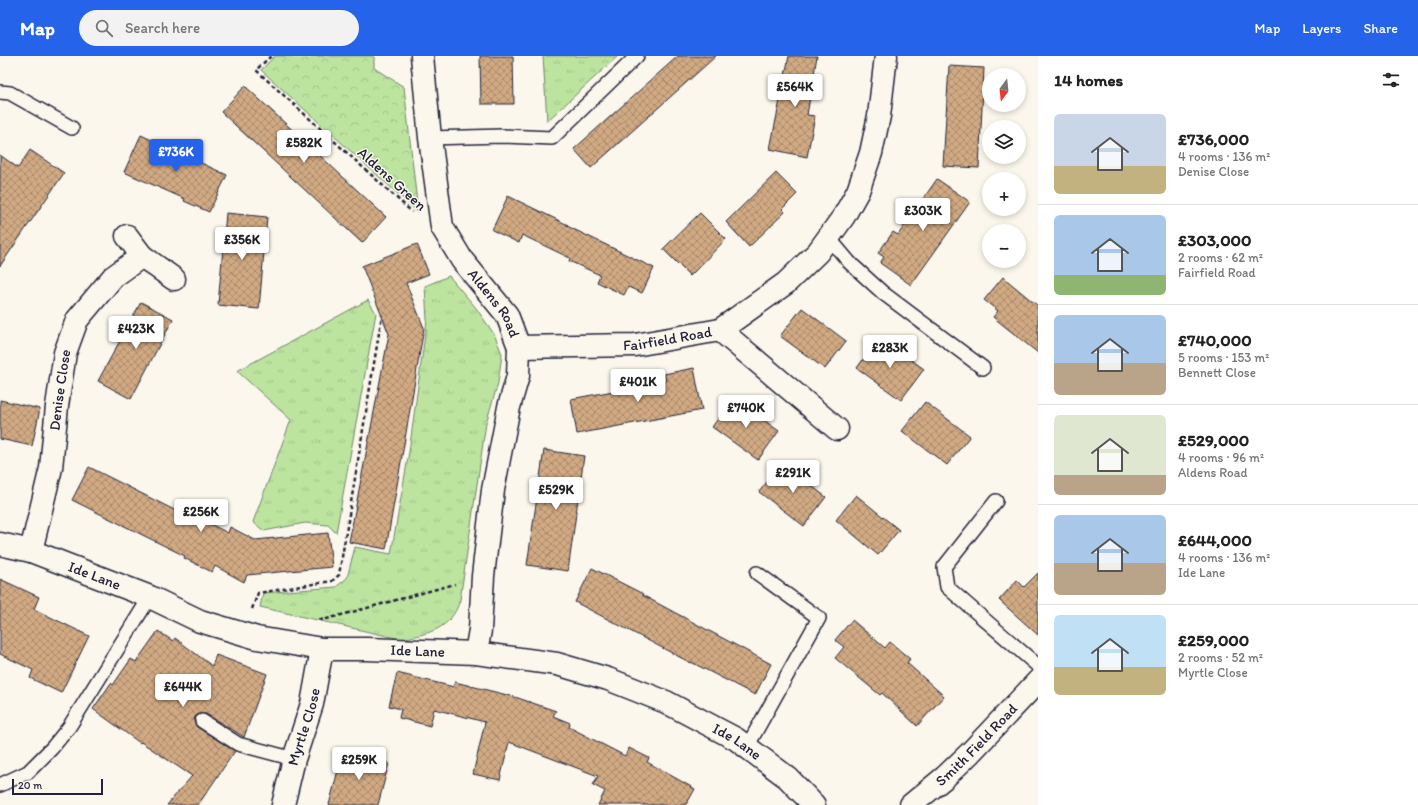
<!DOCTYPE html>
<meta charset="utf-8">
<style>
:root{--surface:#fff;--page:#f2f2f2;--text:#222;--muted:#767676;--line:#e0e0e0;--accent:#2563eb}
body{margin:0;font-family:Itim,sans-serif;background:var(--page);color:var(--text);height:100vh;display:flex;flex-direction:column;font-size:15px;white-space:nowrap}
*{box-sizing:border-box;margin:0}
p{font-size:13px;color:var(--muted)}
.icon{flex:none;width:22px;height:22px;fill:none;stroke:currentColor;stroke-width:2;stroke-linecap:round;stroke-linejoin:round}
.map{position:relative;flex:1;overflow:hidden}
.panel{display:flex;flex-direction:column;background:var(--surface);width:380px}
.panel>*{flex:none}
.needle{width:26px;rotate:195deg}
.controls{position:absolute;left:982px;top:12px;display:grid;gap:8px}
.controls a{display:grid;place-items:center;width:44px;height:44px;border-radius:50%;background:var(--surface);box-shadow:0 2px 6px #0003;font-size:20px}
.scale{position:absolute;left:12px;bottom:10px;width:91px;box-sizing:border-box;padding-left:4px;border:2px solid #22223b;border-top:0;font-size:11px;line-height:14px;white-space:nowrap;color:#22223b;-webkit-text-stroke:3px #fbf7ec;paint-order:stroke}
.price{position:absolute;translate:-50% -34px;padding:0 9px;border-radius:4px;background:#fff;color:#222;font-size:13px;line-height:26px;filter:drop-shadow(0 1px 2px #0008)}
.price::after{content:'';position:absolute;left:50%;top:24px;width:12px;height:9px;margin-left:-6px;background:inherit;clip-path:polygon(0 0,100% 0,50% 100%)}
.price.active{background:var(--accent);color:#fff}
ul{padding:0;list-style:none}
li{display:flex;align-items:center;gap:12px;height:100px;padding:0 16px}
li+li{border-top:1px solid var(--line)}
li span{display:grid;place-items:center;flex:none;width:112px;height:80px;border-radius:6px;color:#555}
li>.icon{margin-inline-start:auto}
span .icon{width:48px;height:48px;fill:#fffc;stroke-width:1}
li b{font-size:17px}
h2{display:flex;justify-content:space-between;align-items:center;height:48px;padding:0 16px;font-size:17px}
header{display:flex;align-items:center;gap:24px;box-sizing:border-box;height:56px;padding:0 20px;background:var(--accent);color:#fff}
header strong{font-size:19px}
nav{display:flex;gap:22px;margin-inline-start:auto;font-size:14px}
.search{width:280px;height:36px;background:var(--page);display:flex;align-items:center;gap:10px;box-sizing:border-box;padding:0 14px;border-radius:22px;color:var(--muted);font-size:15px}
main{display:flex;flex:1;min-height:0}
.map>svg:first-child{display:block}
</style>
<header>
<strong>Map</strong>
<div class="search"><svg class="icon" aria-label="search" viewBox="0 0 24 24"><circle cx="10" cy="10" r="6"/><path d="M15 15l6 6"/></svg>Search here</div>
<nav><a>Map</a><a>Layers</a><a>Share</a></nav>
</header>
<main>
<div class="map">
<svg width="1038" height="749" viewBox="0 0 1038 749">
<defs>
<pattern id="grass-tufts" width="24" height="20" patternUnits="userSpaceOnUse"><rect width="24" height="20" fill="#bce49f"/><path d="M3 7l-1-3M5 7V3M7 7l1-3M15 17l-1-3M17 17v-4M19 17l1-3" fill="none" stroke="#a1c38a"/></pattern>
<pattern id="park-crowns" width="20" height="18" patternUnits="userSpaceOnUse"><rect width="20" height="18" fill="#bce49f"/><path d="M2 6a3 3 0 1 1 6 0M12 15a3 3 0 1 1 6 0" fill="none" stroke="#a1c38a"/></pattern>
<pattern id="building-cross-hatch" width="8" height="8" patternUnits="userSpaceOnUse"><rect width="8" height="8" fill="#d1aa83"/><path d="M0 0l8 8M0 8l8-8" fill="none" stroke="#a98a6c"/></pattern>
</defs>
<rect width="100%" height="100%" fill="#fbf7ec"/>
<filter id="ink" filterUnits="userSpaceOnUse"><feTurbulence type="fractalNoise" baseFrequency=".025" numOctaves="2"/><feDisplacementMap in="SourceGraphic" scale="8" xChannelSelector="R" yChannelSelector="G"/><feConvolveMatrix kernelMatrix="1 2 1 2 8 2 1 2 1" color-interpolation-filters="sRGB"/></filter>
<g filter="url(#ink)">
<g fill="url(#grass-tufts)" stroke="#6f836d">
<polygon points="543,0 618,0 547,65"/>
<path d="M449,220L476,252L494,278L502,298L498,327L486,367L460,544C451,574 428,578 400,583L260,551L263,537L336,531L347,522L355,491L391,498L409,396L427,264L425,230Z"/>
<polygon points="368,244 376,257 336,477 328,469 305,467 264,475 253,466 291,364 237,315"/>
</g>
<polygon fill="url(#park-crowns)" stroke="#6f836d" points="275,0 374,0 374,12 404,31 418,156 261,14"/>
<g fill="url(#building-cross-hatch)" stroke="#22223b">
<polygon points="480,0 513,0 514,48 481,48"/>
<polygon points="678,0 716,0 591,112 574,93"/>
<polygon points="789,0 817,0 807,59 815,60 807,101 770,93"/>
<polygon points="949,10 984,12 979,112 943,110"/>
<polygon points="245,30 386,161 362,187 221,56"/>
<polygon points="141,79 227,119 209,156 184,145 185,143 124,116"/>
<polygon points="30,94 64,117 0,210 0,99 18,112"/>
<polygon points="776,117 797,138 782,153 785,156 749,191 726,166"/>
<polygon points="937,123 970,146 911,229 880,207 884,201 878,197 893,176 898,179"/>
<polygon points="508,140 568,169 567,170 654,212 642,237 628,231 624,239 597,226 600,219 569,205 570,202 522,179 519,187 492,174"/>
<polygon points="226,157 267,161 259,253 218,249"/>
<polygon points="700,157 726,183 690,220 663,193"/>
<polygon points="417,188 429,218 406,227 424,272 386,493 349,486 389,278 362,210"/>
<polygon points="1003,221 1038,250 1038,297 993,261 998,255 984,244"/>
<polygon points="141,246 173,263 131,343 98,325"/>
<polygon points="802,252 846,285 825,313 780,280"/>
<polygon points="879,281 924,313 901,344 857,312"/>
<polygon points="694,312 702,354 577,378 571,343 666,325 664,318"/>
<polygon points="733,342 779,375 758,404 712,371"/>
<polygon points="0,344 40,353 32,390 0,383"/>
<polygon points="925,346 970,380 947,409 902,375"/>
<polygon points="544,394 584,400 568,515 527,509"/>
<polygon points="782,407 826,441 804,470 759,436"/>
<polygon points="89,411 202,468 204,465 228,477 230,471 255,484 328,477 332,511 247,519 244,526 215,510 212,516 184,502 185,500 72,444"/>
<polygon points="856,439 899,474 878,499 836,464"/>
<polygon points="592,512 643,538 642,539 771,608 755,639 691,606 691,607 575,546"/>
<polygon points="1038,517 1038,579 999,544 1017,524 1024,531"/>
<polygon points="0,523 39,541 34,553 89,580 61,637 30,622 33,614 0,598"/>
<polygon points="852,564 885,592 890,586 910,603 907,607 944,640 917,670 882,637 880,639 835,602 844,591 835,584"/>
<polygon points="158,575 173,585 175,582 212,610 216,599 267,618 244,681 206,658 199,658 195,661 194,665 197,671 235,695 198,749 167,749 192,720 141,686 140,687 93,653 111,627 113,629 131,603 136,606"/>
<polygon points="397,617 454,631 455,626 515,641 556,655 553,660 570,667 569,671 625,700 629,692 649,702 647,706 695,733 686,749 598,749 605,735 593,729 598,720 509,686 500,724 473,718 485,666 434,653 430,670 399,662 401,653 389,650"/>
<polygon points="343,695 389,707 378,749 329,749"/>
</g>
<g fill="none" stroke-linecap="round" stroke-linejoin="round">
<g stroke="#22223b" stroke-width="16">
<g id="service">
<polyline points="0,36 10,37 72,72"/>
<polyline points="430,82 502,80 552,82 637,0"/>
<polyline points="828,181 850,207 883,237 983,312"/>
<polyline points="996,445 944,511 947,531 1038,610"/>
<polyline points="202,665 238,688 294,703"/>
<polyline points="747,691 819,562 757,517"/>
<polyline points="0,729 28,716 52,692 69,671 150,541"/>
</g>
</g>
<g stroke="#22223b" stroke-width="25">
<g id="minor">
<path id="s1" d="M422,0L430,82L442,171L462,204L507,259L519,291L518,320L509,351L493,434L483,520L480,574L476,597"/>
<polyline points="127,180 142,200"/>
<polyline points="720,274 837,373"/>
<path id="s2" d="M519,291L635,289L720,274L786,227L818,196L844,160L858,135L871,97L879,60L886,0"/>
<path id="s3" d="M0,488L31,495L150,541L200,565L257,582L322,593H367L476,597L557,608L608,623L666,646L736,683L788,722L814,749"/>
<path id="s4" d="M31,495L51,412L57,350L65,297L77,264L113,221L142,200L174,223"/>
<path id="s5" d="M283,749L294,703L312,648L322,593"/>
<path id="s6" d="M911,749L945,721L970,697L1038,625"/>
</g>
</g>
<g stroke="#22223b" stroke-width="2.5" stroke-dasharray="4 3" stroke-linecap="butt">
<polyline points="271,0 256,14 412,156"/>
<polyline points="252,553 258,537 332,525 339,519 382,259"/>
<polyline points="319,563 323,564 455,528"/>
</g>
<use href="#service" stroke="#fbf7ec" stroke-width="13"/>
<use href="#minor" stroke="#fbf7ec" stroke-width="22"/>
</g>
</g>
<g text-anchor="middle" stroke-width="3" stroke-linejoin="round" paint-order="stroke">
<g font-size="15" fill="#22223b" stroke="#fbf7ec">
<text transform="translate(392 123) rotate(42)" y="5">Aldens Green</text>
<text dy="5" stroke="none"><textPath href="#s1" startOffset="265">Aldens Road</textPath></text>
<text dy="5" stroke="none"><textPath href="#s2" startOffset="149">Fairfield Road</textPath></text>
<text dy="5" stroke="none"><textPath href="#s4" startOffset="164">Denise Close</textPath></text>
<text dy="5" stroke="none"><textPath href="#s3" startOffset="100">Ide Lane</textPath></text>
<text dy="5" stroke="none"><textPath href="#s3" startOffset="436">Ide Lane</textPath></text>
<text dy="5" stroke="none"><textPath href="#s5" startOffset="81">Myrtle Close</textPath></text>
<text dy="5" stroke="none"><textPath href="#s3" startOffset="773">Ide Lane</textPath></text>
<text dy="5" stroke="none"><textPath href="#s6" startOffset="89">Smith Field Road</textPath></text>
</g>
</g>
</svg>
<div class="controls">
<a><svg class="needle" viewBox="-14 -14 28 28"><path d="M0-13l5 13h-10z" fill="#e53935"/><path d="M0 13l5-13h-10z" fill="#767676"/></svg></a>
<a><svg class="icon" aria-label="layers" viewBox="0 0 24 24"><path d="M12 4l9 5-9 5-9-5zM3 14l9 5 9-5"/></svg></a>
<a>+</a>
<a>−</a>
</div>
<div class="scale">20 m</div>
<b class="price" style="left:795px;top:52px">£564K</b>
<b class="price" style="left:304px;top:108px">£582K</b>
<b class="price active" style="left:176px;top:117px">£736K</b>
<b class="price" style="left:923px;top:176px">£303K</b>
<b class="price" style="left:242px;top:205px">£356K</b>
<b class="price" style="left:136px;top:294px">£423K</b>
<b class="price" style="left:890px;top:313px">£283K</b>
<b class="price" style="left:638px;top:347px">£401K</b>
<b class="price" style="left:746px;top:373px">£740K</b>
<b class="price" style="left:793px;top:438px">£291K</b>
<b class="price" style="left:556px;top:455px">£529K</b>
<b class="price" style="left:201px;top:477px">£256K</b>
<b class="price" style="left:183px;top:652px">£644K</b>
<b class="price" style="left:359px;top:725px">£259K</b>
</div>
<section class="panel">
<h2>14 homes<svg class="icon" aria-label="filters" viewBox="0 0 24 24"><path d="M4 7h16M4 17h16"/><circle cx="9" cy="7" r="2"/><circle cx="15" cy="17" r="2"/></svg></h2>
<ul>
<li><span style="background:linear-gradient(#c9d6e8 65%,#c2b280 0)"><svg class="icon" aria-label="home" viewBox="0 0 24 24"><path d="M3 11l9-7 9 7M6 9v11h12V9"/></svg></span><div><b>£736,000</b><p>4 rooms · 136 m²</p><p>Denise Close</p></div></li>
<li><span style="background:linear-gradient(#a9c7e8 75%,#8fb573 0)"><svg class="icon" aria-label="home" viewBox="0 0 24 24"><path d="M3 11l9-7 9 7M6 9v11h12V9"/></svg></span><div><b>£303,000</b><p>2 rooms · 62 m²</p><p>Fairfield Road</p></div></li>
<li><span style="background:linear-gradient(#a9c7e8 60%,#b9a48a 0)"><svg class="icon" aria-label="home" viewBox="0 0 24 24"><path d="M3 11l9-7 9 7M6 9v11h12V9"/></svg></span><div><b>£740,000</b><p>5 rooms · 153 m²</p><p>Bennett Close</p></div></li>
<li><span style="background:linear-gradient(#dfe7d0 75%,#b9a48a 0)"><svg class="icon" aria-label="home" viewBox="0 0 24 24"><path d="M3 11l9-7 9 7M6 9v11h12V9"/></svg></span><div><b>£529,000</b><p>4 rooms · 96 m²</p><p>Aldens Road</p></div></li>
<li><span style="background:linear-gradient(#a9c7e8 60%,#b9a48a 0)"><svg class="icon" aria-label="home" viewBox="0 0 24 24"><path d="M3 11l9-7 9 7M6 9v11h12V9"/></svg></span><div><b>£644,000</b><p>4 rooms · 136 m²</p><p>Ide Lane</p></div></li>
<li><span style="background:linear-gradient(#bfe0f5 65%,#c2b280 0)"><svg class="icon" aria-label="home" viewBox="0 0 24 24"><path d="M3 11l9-7 9 7M6 9v11h12V9"/></svg></span><div><b>£259,000</b><p>2 rooms · 52 m²</p><p>Myrtle Close</p></div></li>
</ul>
</section>
</main>
